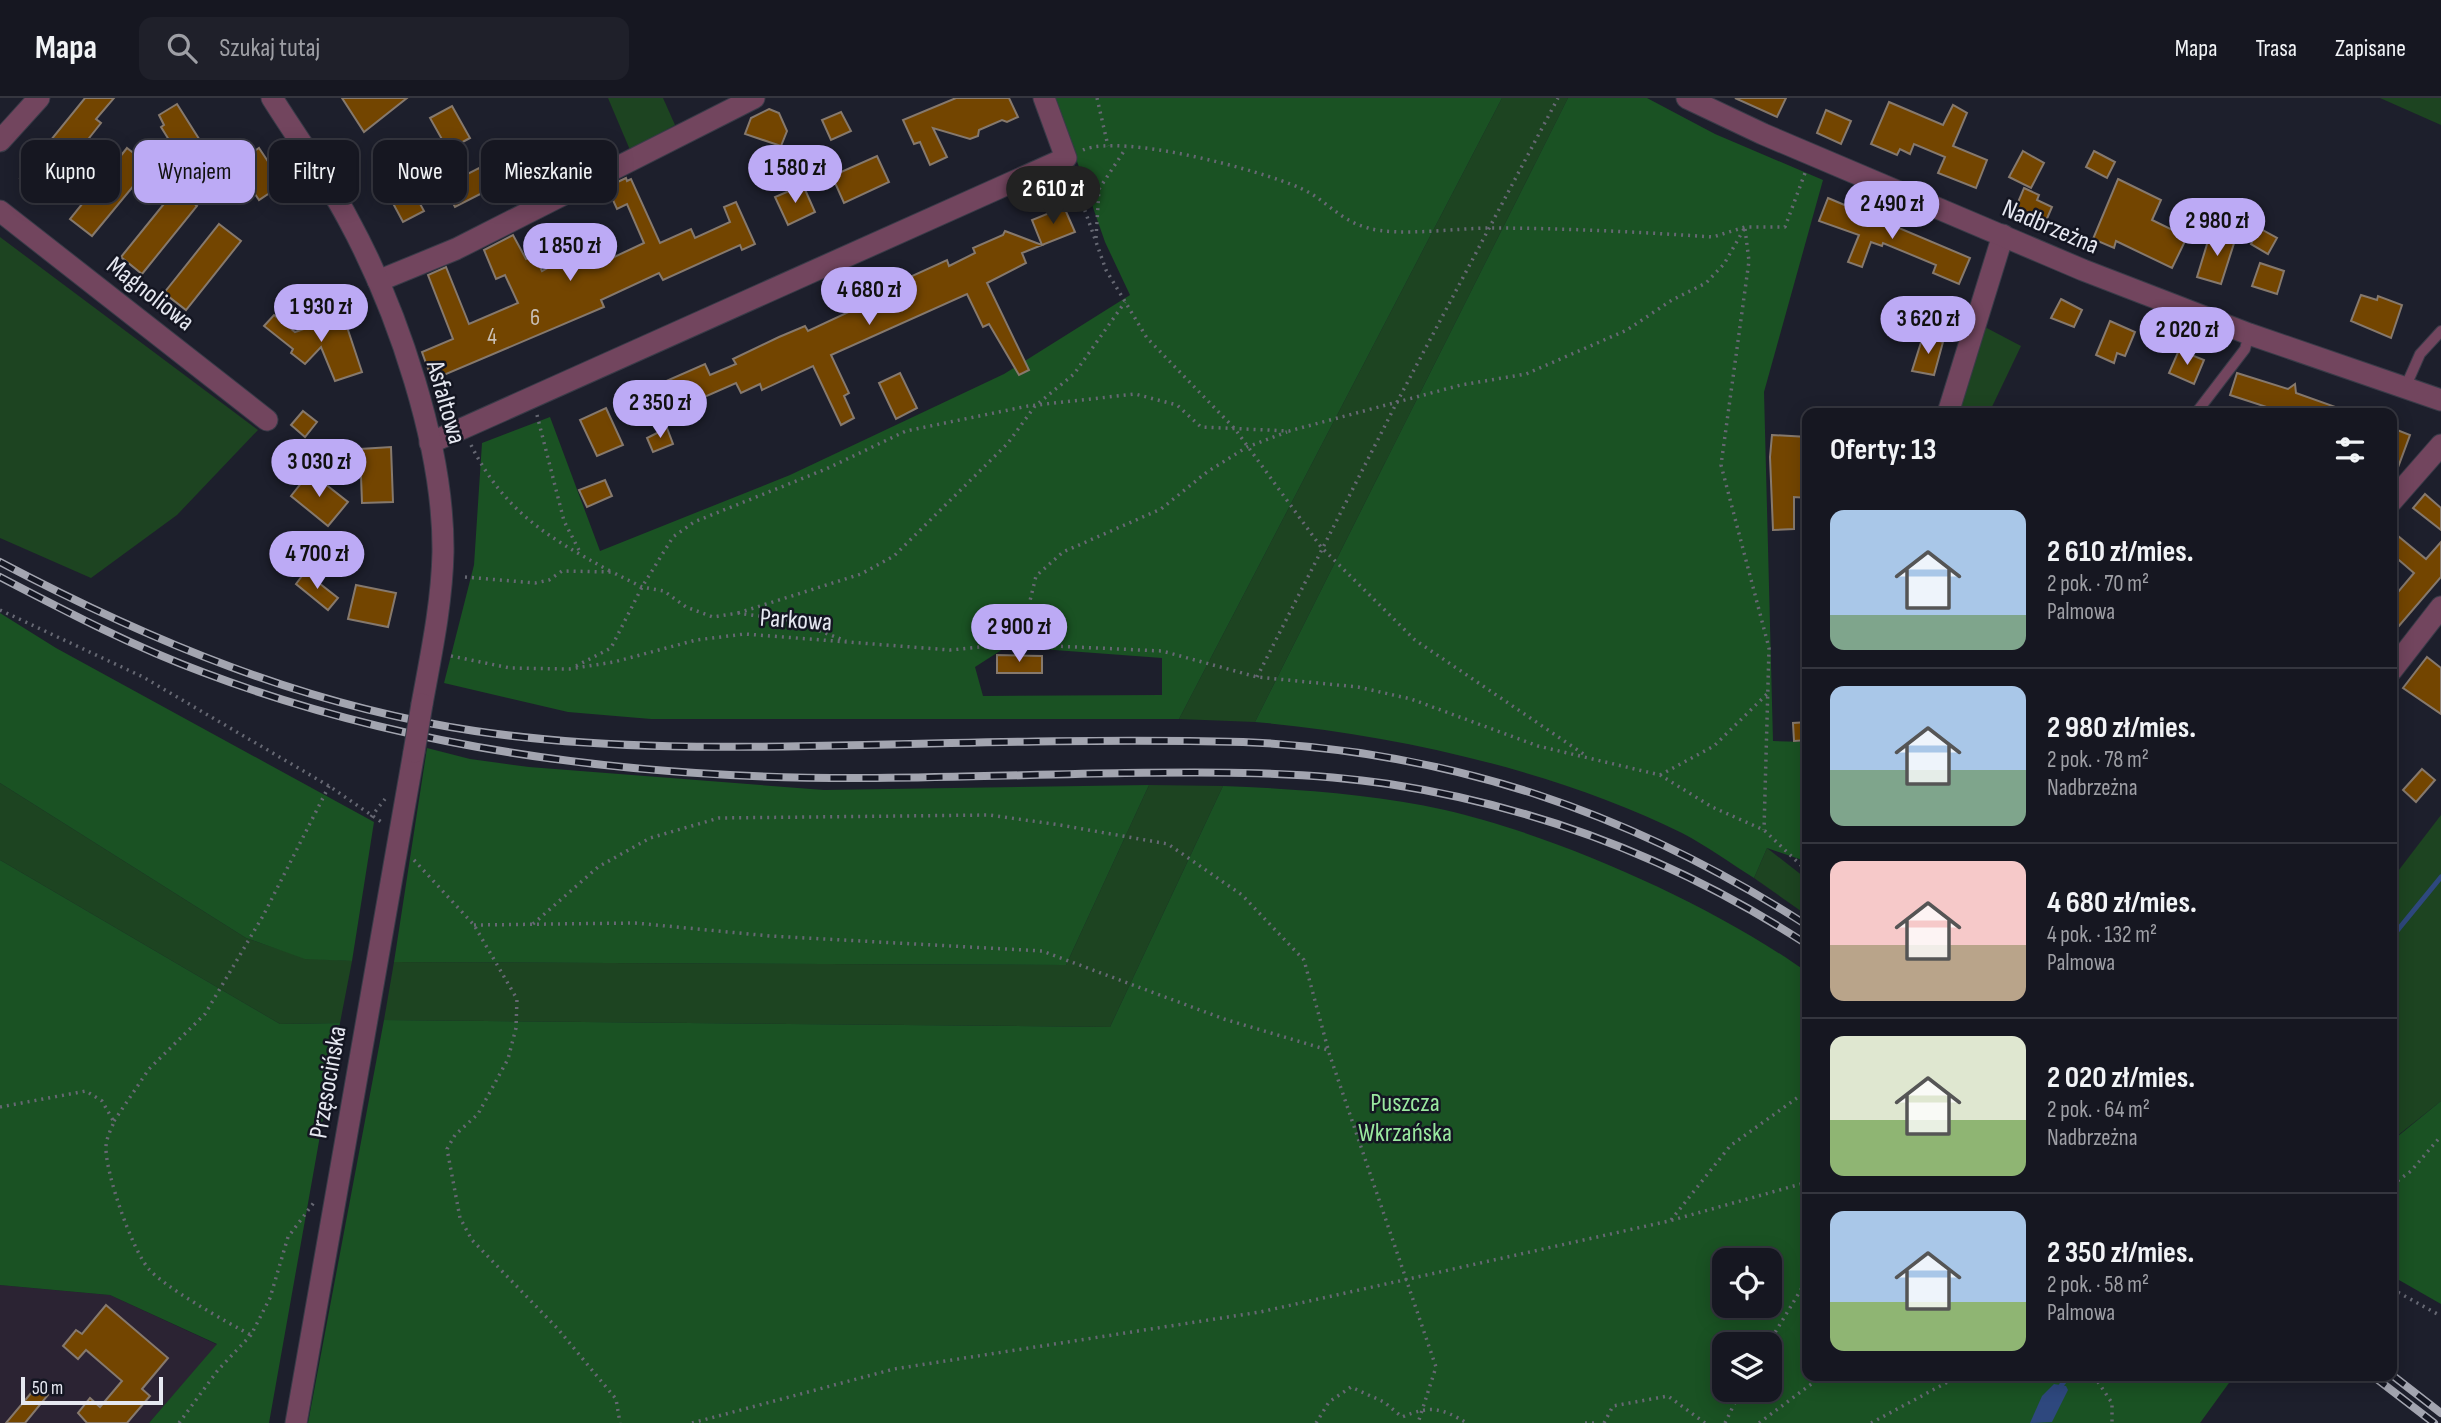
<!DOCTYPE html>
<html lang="pl">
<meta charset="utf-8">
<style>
:root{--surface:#161721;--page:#1f202a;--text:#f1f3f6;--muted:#9e9fa5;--line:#35363f;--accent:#bcaaf5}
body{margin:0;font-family:"Sofia Sans Condensed",sans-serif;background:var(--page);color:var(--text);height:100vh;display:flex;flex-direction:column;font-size:26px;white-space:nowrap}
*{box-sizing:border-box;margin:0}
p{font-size:23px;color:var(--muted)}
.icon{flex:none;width:38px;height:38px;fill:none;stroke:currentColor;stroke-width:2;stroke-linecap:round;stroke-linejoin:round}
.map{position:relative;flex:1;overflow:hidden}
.details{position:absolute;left:1802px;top:310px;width:595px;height:973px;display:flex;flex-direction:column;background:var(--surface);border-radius:14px;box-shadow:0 4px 18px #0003,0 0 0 2px var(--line)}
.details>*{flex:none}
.guide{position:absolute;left:21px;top:42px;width:665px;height:63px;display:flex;gap:14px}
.fabs{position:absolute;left:1712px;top:1150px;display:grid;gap:14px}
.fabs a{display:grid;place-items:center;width:70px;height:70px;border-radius:14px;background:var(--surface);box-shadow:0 4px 18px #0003,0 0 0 2px var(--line);font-size:35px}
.scale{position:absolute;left:21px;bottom:18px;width:142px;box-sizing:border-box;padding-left:7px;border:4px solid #e6e8f1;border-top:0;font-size:19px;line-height:24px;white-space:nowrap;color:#e6e8f1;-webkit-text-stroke:5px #141622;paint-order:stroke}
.price{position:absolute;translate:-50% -60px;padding:0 16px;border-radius:24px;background:var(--accent);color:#111;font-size:23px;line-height:46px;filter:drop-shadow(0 2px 4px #0008)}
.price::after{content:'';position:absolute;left:50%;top:42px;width:21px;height:16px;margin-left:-10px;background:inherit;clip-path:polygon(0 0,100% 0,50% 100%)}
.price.on{background:#222;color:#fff}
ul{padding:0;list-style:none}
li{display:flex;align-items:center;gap:21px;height:175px;padding:0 28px}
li+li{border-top:2px solid var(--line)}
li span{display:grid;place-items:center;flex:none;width:196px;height:140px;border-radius:14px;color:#555}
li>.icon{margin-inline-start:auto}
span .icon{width:84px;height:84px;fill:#fffc;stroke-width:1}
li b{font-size:30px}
h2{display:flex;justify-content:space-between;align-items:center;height:84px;padding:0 28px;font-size:30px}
.chip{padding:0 24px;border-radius:14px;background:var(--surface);box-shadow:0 4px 18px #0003,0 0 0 2px var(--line);font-size:24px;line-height:63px}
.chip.on{background:var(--accent);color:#111}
header{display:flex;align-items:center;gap:42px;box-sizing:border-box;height:98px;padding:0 35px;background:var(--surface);border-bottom:2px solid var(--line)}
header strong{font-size:33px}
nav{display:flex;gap:38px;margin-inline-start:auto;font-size:24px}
.search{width:490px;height:63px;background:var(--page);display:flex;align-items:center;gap:18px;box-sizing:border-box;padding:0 24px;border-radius:14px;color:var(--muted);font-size:26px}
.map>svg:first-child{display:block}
</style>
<header>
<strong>Mapa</strong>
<div class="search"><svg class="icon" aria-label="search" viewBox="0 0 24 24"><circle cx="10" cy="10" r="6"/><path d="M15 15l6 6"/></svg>Szukaj tutaj</div>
<nav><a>Mapa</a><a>Trasa</a><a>Zapisane</a></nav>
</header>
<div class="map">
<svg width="2441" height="1325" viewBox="0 0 2441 1325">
<rect width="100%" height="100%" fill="#1d1f2c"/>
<polygon fill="#2b2333" points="0,1187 110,1197 218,1247 149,1325 0,1325"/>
<g fill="#1d4421">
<polygon points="608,0 663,0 675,27 630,52"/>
<polygon points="1502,0 1568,0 1255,624 1179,621"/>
<polygon points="2380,0 2441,0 2441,27"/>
<polygon points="0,139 258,332 177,417 91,480 0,440"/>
<polygon points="1983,228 2021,248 1989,315 1958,312"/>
<polygon points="0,685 246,840 305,860 352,863 340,925 280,926 0,762"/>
<polygon points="1149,687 1223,688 1110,929 384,922 394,864 1066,867"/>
<polygon points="2441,717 2441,1003 2392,1042 2392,781"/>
<polygon points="1767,750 1808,782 1808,818 1754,780"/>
</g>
<g fill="#1a5223" fill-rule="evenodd">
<path d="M1055,0H1502L1179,621H651L568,614L444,585L474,467L482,345L550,319L600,453L790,377L1004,276L1130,197L1105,144ZM1003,551H1041L1162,560V597L983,598L975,569Z"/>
<path d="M1568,0H1647L1715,36L1823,82L1764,294L1773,643L1808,644V764L1767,750L1754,780C1730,765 1707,748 1682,735C1557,673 1394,636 1255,624Z"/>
<polygon points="0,515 56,550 374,724 352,863 305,861 246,840 0,685"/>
<polygon points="427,650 470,661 529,669 824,692 1149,687 1066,867 394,864"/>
<path d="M1223,688C1297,691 1373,696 1445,712C1558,738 1714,807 1808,875V1278H2234L2200,1325H308L384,922L1110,929ZM1724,1162H1769V1208H1724ZM1724,1246H1769V1292H1724Z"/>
<polygon points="0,762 280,926 340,925 269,1325 149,1325 217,1246 110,1197 0,1187"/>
<polygon points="2441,1003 2441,1206 2392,1178 2392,1043"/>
</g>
<polygon fill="#2e487e" points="2054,1286 2066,1288 2068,1292 2052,1324 2030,1325 2042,1298"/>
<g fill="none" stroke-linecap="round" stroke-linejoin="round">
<g stroke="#2e487e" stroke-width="5">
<polyline points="2392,839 2441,779"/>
<polyline points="2058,1292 2068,1278"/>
</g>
</g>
<g fill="#734500" stroke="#86796d" stroke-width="2">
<polygon points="85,0 114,0 96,21 101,25 43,98 20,80"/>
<polygon points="342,0 407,0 364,34"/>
<polygon points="956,0 1009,0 1018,19 1007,24 1002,22 979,32 978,38 970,41 933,30 947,59 930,67 920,44 914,46 903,22"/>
<polygon points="1735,0 1786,0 1777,19"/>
<polygon points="1889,4 1943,27 1953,7 1967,15 1953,48 1987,62 1976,90 1938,75 1945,59 1914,46 1910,56 1900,51 1897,57 1871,46"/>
<polygon points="177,6 206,52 193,60 184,44 174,50 161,29 164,27 159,17"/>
<polygon points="452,8 470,40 448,52 430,20"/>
<polygon points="769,11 779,15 787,33 781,48 745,36 751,20"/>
<polygon points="1826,12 1851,23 1841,46 1817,35"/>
<polygon points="841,14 851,33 831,42 822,22"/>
<polygon points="127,50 150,68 92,138 70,121"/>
<polygon points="259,50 283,86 259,102 235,66"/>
<polygon points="2023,53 2044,65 2031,90 2009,79"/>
<polygon points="2094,53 2115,64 2107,80 2086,69"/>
<polygon points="877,58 889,84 844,105 832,78"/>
<polygon points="479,70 490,91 455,109 444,88"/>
<polygon points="626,80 627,83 631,81 660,145 691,131 695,140 730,124 724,109 736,104 755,146 742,152 740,147 663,182 659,175 601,202 604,209 432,282 422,254 453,241 428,177 446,169 469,226 518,205 505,177 496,181 484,152 513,137 526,161 534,157 542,173 596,143 606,141 612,160 644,145 627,106 617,111 607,89"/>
<polygon points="2118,81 2161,102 2152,122 2187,139 2172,170 2116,143 2114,150 2093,141"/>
<polygon points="407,82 424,113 403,124 387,94"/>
<polygon points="803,87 815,114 788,127 775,99"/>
<polygon points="2024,90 2039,97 2037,102 2052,109 2042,132 2013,116"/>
<polygon points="176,91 197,108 142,176 121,159"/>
<polygon points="1828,100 1970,160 1959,186 1933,175 1936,167 1883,145 1882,148 1871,144 1862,169 1848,164 1859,137 1819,123"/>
<polygon points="1064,109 1075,134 1042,147 1032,122"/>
<polygon points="219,126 241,143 186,212 164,195"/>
<polygon points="2259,130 2277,140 2268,156 2251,146"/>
<polygon points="1005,133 1042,147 1022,155 1026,165 987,185 1029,272 1019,277 989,226 983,229 967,196 831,257 849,295 844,298 854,320 841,327 813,268 762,292 760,286 741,295 736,285 677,311 664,284 705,266 710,277 736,266 733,261 779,239 805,228 808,233 868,205 866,199 947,162 949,168 975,155 973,150 1003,137"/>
<polygon points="2220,133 2236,139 2221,186 2197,179 2208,143 2216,145"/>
<polygon points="2260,165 2284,173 2277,196 2252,188"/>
<polygon points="2361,197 2377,202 2378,198 2402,207 2391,240 2351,223"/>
<polygon points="2061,201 2082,212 2074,229 2051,220"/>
<polygon points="274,217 295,234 343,217 362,274 335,283 321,249 305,266 291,255 293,251 264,228"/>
<polygon points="2110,223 2135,234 2125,258 2117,255 2114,265 2096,257"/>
<polygon points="1923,238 1943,244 1934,277 1912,273"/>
<polygon points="2179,252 2204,262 2194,286 2169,275"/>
<polygon points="900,275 917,310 896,321 879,285"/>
<polygon points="2237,275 2288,291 2295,286 2296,295 2344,312 2343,315 2271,315 2273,311 2230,297"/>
<polygon points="606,310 623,347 597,358 580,322"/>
<polygon points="303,313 317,324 305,339 291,327"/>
<polygon points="667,330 673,346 653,354 647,340"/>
<polygon points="2392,330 2410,337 2394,380 2392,379"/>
<polygon points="1772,337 1808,339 1808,400 1794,399 1794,431 1773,432 1770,359"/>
<polygon points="391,349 393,404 362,405 360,351"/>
<polygon points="310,374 348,404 328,428 291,398"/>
<polygon points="605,382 612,398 587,409 579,392"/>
<polygon points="2425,396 2441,410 2441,432 2413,410"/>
<polygon points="2392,433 2426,461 2441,444 2441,479 2392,536 2392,501 2414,475 2392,456"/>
<polygon points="305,474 338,500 328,512 296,486"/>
<polygon points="356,487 396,495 388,529 348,521"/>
<polygon points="997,557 1042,558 1042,575 997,575"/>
<polygon points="2427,559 2441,570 2441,616 2403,590"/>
<polygon points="1808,624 1808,642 1794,643 1793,625"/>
<polygon points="2422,671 2435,682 2416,704 2403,692"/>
<polygon points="106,1207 168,1260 142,1291 150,1298 127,1325 87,1325 78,1315 90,1300 100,1309 122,1283 86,1252 78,1261 63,1248 76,1232 82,1236"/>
<polygon points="37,1288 48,1297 25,1325 6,1325"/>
</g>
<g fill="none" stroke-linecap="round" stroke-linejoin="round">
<g stroke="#393b48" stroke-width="12">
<g id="service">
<polyline points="2405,290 2420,256 2441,233"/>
<polyline points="2196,315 2245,251 2249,236"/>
</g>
</g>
<g stroke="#393b48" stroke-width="23">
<g id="minor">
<polyline points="0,43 39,0"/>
<polyline points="0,113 267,322"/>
<polyline points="378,183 456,151 754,0"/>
<polyline points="1948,315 2003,137"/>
<polyline points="430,345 1066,60 1044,0"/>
<polyline points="2392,403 2441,347"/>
<polyline points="2392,572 2441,509"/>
</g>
</g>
<g stroke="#393b48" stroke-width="23">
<g id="tertiary">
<path d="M272,0C297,40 326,79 348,121C398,213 444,349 443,454C442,505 431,557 422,606"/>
<polyline points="1687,0 1763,36 2083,172 2249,236 2441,302"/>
<polyline points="296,1325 414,654"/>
</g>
</g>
<g stroke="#666873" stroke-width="3.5" stroke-dasharray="2 5" stroke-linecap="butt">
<polyline points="1097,0 1108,48"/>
<path d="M1083,52C1122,35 1260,72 1300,90C1326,101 1338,122 1368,130C1398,139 1457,130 1490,130C1564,130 1639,134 1713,139L1745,129H1785L1805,75"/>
<polyline points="1073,79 1106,172 1147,240 1235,331 1321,449 1415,542 1585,657"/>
<polyline points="1745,131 1749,163 1721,367 1769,550 1764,732"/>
<polyline points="1096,140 1099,91 1126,50"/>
<polyline points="537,317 564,423 581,456"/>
<path d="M471,347C504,413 547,439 610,473"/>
<polyline points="465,479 535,485 549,482 562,473 612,474 642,489 664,493 686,509 713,519 738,515 794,523 846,543"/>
<polyline points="0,512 143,579 329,688 383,725"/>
<polyline points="738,515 861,476 894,458 1008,345 1035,308 1074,276 1125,204"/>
<polyline points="1010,546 1028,511 1036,478 1063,454 1161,411 1207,374 1247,349 1287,334"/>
<polyline points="451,558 510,570 569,571 614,564 696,542 745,536 950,552 1010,546 1162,553 1257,579 1358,589 1411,601 1538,648 1660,677 1712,709 1764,732 1808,774"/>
<polyline points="576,568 611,550 642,489 673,439 694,424 826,371 906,333 1028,308 1135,296 1177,307 1201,329 1289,333 1461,287 1526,276 1627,232 1672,202 1706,185 1724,166 1744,131"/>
<polyline points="1257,579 1396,306 1558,0"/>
<polyline points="1660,677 1714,648 1768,595"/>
<polyline points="371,719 385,701"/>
<polyline points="414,762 474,827 517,901 516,930 508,961 478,1016 455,1037 447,1051 460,1120 472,1142 558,1231 616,1301 620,1325"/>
<polyline points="533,826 598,769 650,740 719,720 990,717 1060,727 1168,746 1242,797 1304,862 1328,951"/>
<polyline points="474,827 635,825 770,838 1042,853 1224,921 1328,952 1436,1269 1418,1325"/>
<path d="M0,1009L86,993L102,1003L114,1024C111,1031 106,1041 106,1049C105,1074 132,1151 148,1170C162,1188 228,1225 251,1237"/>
<polyline points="114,1023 149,971 205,916 263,818 329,688"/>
<polyline points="2392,1087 2411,1073 2441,1038"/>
<polyline points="1671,1122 1730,1048 1808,992"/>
<polyline points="2392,1191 2441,1218"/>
<polyline points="1768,1246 1808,1180"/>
<polyline points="2094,1278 2112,1305 2112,1325"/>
<polyline points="179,1325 218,1272 251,1237 270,1200 288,1139 315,1103"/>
<polyline points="692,1325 894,1271 1260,1214 1669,1123 1808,1084"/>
<path d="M1316,1325L1329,1304L1351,1289L1384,1304L1402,1319C1431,1307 1441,1310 1467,1325"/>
<polyline points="1585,1325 1594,1325"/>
<polyline points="1604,1325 1613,1308 1668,1298 1705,1325"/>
<polyline points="1725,1325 1741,1292"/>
<polyline points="1759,1325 1822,1278"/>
<polyline points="1871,1325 1959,1278"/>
</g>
<use href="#service" stroke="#72455e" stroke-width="10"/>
<use href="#minor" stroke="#72455e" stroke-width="21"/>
<use href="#tertiary" stroke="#72455e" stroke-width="21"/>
<g stroke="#a3a5b0" stroke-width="8">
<g id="rail">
<path d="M0,464C150,543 306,608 475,633C604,652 735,650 865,647C991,644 1117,641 1243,644C1452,653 1633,715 1808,828"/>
<path d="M0,479C67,514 134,549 205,575C372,638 551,668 730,677C861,684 994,677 1125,675C1213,674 1302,673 1389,686C1539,709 1681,764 1808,847"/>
<polyline points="2392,1277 2441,1315"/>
<polyline points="2373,1278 2434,1325"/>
</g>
</g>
<use href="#rail" stroke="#141622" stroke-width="5" stroke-dasharray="16" stroke-linecap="butt"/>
<g stroke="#393b48" stroke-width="23" stroke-linecap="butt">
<polyline id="tertiary-bridge" points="414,654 422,606"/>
</g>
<use href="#tertiary-bridge" stroke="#72455e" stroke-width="21"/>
</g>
<g text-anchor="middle" stroke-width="5" stroke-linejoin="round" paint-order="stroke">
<g font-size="23" fill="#c9bfb5">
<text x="535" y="227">6</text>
<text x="492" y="246">4</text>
</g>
<g font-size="26" fill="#e6e8f1" stroke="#141622">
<text transform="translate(2051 128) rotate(23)" y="9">Nadbrzeżna</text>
<text transform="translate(151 195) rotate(38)" y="9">Magnoliowa</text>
<text transform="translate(447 304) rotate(74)" y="9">Asfaltowa</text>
<text transform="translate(796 521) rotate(4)" y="9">Parkowa</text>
<text transform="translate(327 984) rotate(-80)" y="9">Przęsocińska</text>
</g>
<g font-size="26" fill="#99e89f" stroke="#141622">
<text x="1405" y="1013">Puszcza<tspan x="1405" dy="30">Wkrzańska</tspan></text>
</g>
</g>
</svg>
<div class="fabs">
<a><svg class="icon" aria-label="locate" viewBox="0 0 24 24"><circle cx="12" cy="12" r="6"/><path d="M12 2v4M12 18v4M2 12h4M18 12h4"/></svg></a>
<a><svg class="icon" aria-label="layers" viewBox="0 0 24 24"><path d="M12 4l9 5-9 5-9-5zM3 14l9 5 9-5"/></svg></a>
</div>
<div class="scale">50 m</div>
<b class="price" style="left:795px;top:107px">1 580 zł</b>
<b class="price on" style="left:1053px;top:128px">2 610 zł</b>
<b class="price" style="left:1892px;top:143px">2 490 zł</b>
<b class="price" style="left:2217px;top:160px">2 980 zł</b>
<b class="price" style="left:570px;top:185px">1 850 zł</b>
<b class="price" style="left:869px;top:229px">4 680 zł</b>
<b class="price" style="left:321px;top:246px">1 930 zł</b>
<b class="price" style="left:1928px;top:258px">3 620 zł</b>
<b class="price" style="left:2187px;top:269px">2 020 zł</b>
<b class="price" style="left:660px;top:342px">2 350 zł</b>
<b class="price" style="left:319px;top:401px">3 030 zł</b>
<b class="price" style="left:317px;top:493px">4 700 zł</b>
<b class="price" style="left:1019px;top:566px">2 900 zł</b>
<div class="guide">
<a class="chip">Kupno</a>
<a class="chip on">Wynajem</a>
<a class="chip">Filtry</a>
<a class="chip">Nowe</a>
<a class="chip">Mieszkanie</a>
</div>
<section class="details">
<h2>Oferty: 13<svg class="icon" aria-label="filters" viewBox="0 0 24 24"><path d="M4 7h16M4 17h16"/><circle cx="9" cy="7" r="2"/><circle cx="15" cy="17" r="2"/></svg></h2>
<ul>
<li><span style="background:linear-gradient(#a9c7e8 75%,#7fa58c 0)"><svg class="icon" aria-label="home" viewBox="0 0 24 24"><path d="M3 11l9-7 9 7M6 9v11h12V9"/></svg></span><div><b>2 610 zł/mies.</b><p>2 pok. · 70 m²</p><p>Palmowa</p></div></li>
<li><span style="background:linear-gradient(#a9c7e8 60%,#7fa58c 0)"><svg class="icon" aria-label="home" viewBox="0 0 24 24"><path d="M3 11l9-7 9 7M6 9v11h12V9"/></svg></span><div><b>2 980 zł/mies.</b><p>2 pok. · 78 m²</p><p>Nadbrzeżna</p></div></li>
<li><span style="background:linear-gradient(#f6c9c9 60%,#b9a48a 0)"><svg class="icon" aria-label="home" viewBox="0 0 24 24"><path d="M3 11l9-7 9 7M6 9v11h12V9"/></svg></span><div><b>4 680 zł/mies.</b><p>4 pok. · 132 m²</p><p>Palmowa</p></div></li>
<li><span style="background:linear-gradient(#dfe7d0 60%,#8fb573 0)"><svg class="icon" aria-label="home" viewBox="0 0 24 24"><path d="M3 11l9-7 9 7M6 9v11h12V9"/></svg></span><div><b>2 020 zł/mies.</b><p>2 pok. · 64 m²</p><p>Nadbrzeżna</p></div></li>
<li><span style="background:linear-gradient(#a9c7e8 65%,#8fb573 0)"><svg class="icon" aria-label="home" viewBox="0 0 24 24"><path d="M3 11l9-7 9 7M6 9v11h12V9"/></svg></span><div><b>2 350 zł/mies.</b><p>2 pok. · 58 m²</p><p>Palmowa</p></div></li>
</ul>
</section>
</div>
